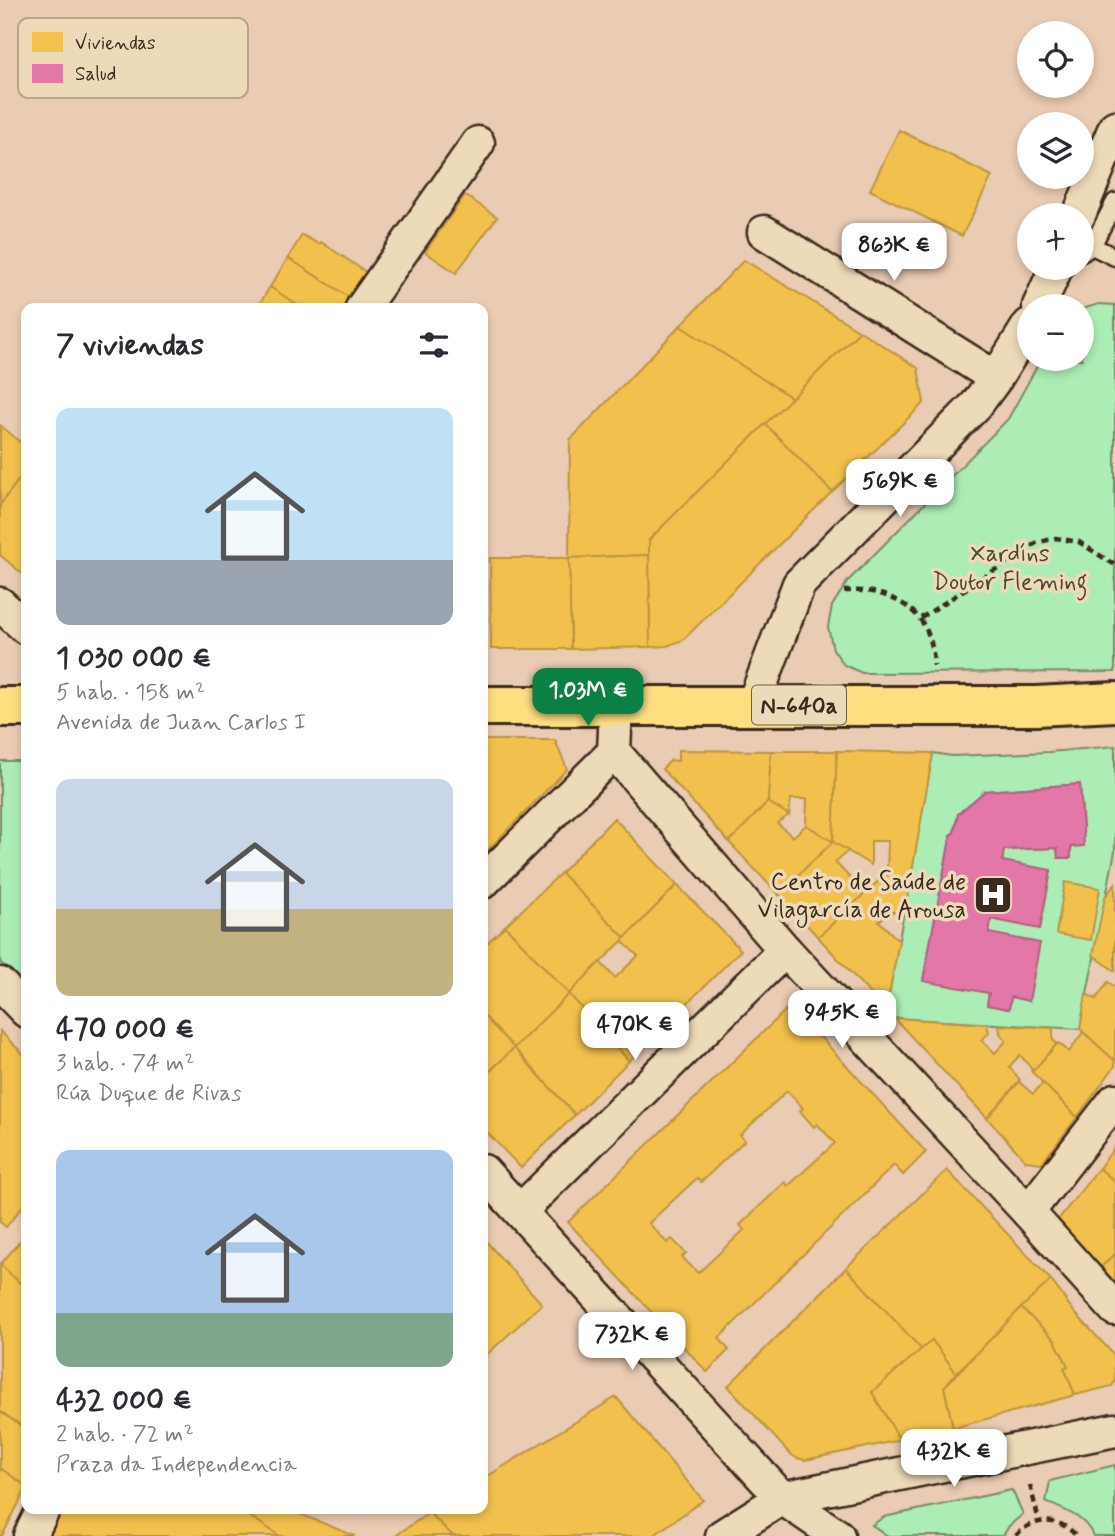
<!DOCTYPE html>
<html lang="es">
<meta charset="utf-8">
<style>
:root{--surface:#fff;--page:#f7f7f7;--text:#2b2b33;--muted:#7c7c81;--accent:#0b8043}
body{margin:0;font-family:Mynerve,sans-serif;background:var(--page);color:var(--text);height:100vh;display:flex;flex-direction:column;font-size:26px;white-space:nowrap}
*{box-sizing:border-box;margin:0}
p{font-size:23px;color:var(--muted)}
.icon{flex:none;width:38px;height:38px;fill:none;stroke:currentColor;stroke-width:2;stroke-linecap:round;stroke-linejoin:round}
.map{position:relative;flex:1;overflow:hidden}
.details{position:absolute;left:21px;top:303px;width:467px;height:1211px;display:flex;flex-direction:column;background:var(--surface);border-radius:14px;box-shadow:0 4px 10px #0003}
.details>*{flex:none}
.tools{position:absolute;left:1017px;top:21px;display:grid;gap:14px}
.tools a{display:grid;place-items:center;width:77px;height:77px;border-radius:50%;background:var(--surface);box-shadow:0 4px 10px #0003;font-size:35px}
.price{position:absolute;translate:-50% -60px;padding:0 16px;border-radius:14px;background:#fff;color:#222;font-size:23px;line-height:46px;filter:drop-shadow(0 2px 4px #0008)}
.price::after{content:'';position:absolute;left:50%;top:42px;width:21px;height:16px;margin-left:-10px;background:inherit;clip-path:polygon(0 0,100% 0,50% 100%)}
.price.active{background:var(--accent);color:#fff}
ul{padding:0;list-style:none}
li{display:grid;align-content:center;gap:14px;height:371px;padding:0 35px}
li span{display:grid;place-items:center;height:217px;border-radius:14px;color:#555}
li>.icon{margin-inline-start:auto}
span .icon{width:126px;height:126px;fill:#fffc;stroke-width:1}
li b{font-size:30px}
h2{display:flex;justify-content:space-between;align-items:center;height:84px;padding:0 35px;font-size:30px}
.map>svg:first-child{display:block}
</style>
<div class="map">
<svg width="1115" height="1536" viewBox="0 0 1115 1536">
<rect width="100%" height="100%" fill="#eacbb3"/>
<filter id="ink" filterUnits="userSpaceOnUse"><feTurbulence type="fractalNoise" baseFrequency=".0143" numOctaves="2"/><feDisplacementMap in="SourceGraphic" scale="14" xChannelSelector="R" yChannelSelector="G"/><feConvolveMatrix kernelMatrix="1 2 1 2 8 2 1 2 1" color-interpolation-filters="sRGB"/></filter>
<g filter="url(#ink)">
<g fill="#acedb6" stroke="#748c6a" stroke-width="2" fill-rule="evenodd">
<polygon points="1099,304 1115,305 1115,672 862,673 844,665 833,649 828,627 832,606 848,581 1008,419 1041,359 1082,359 1082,309"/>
<path d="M1115,746V851L1080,1029L894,1018L886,1011L933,753L952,756L1049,752ZM1080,784L1084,845L1071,847V857L1058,858L1057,848L1004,850L1002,861L1051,871L1040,928L991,919L989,933L1029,1001L1011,997L1009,1009L987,1005L989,993L923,980L951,834L954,833L958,814L985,791Z"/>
<polygon points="0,761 26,761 26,987 0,962"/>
<path d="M1115,1465V1536H1093C1085,1516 1064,1510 1046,1502L1050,1481Z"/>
<polygon points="1012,1490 1023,1514 1009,1526 1003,1536 888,1536 872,1525 884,1517"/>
</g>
<g fill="#f2c14e" stroke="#bb9440" stroke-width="2" fill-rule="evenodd">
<polygon points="899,130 992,176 962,236 870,190"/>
<polygon points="465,195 497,217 456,273 425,252"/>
<polygon points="302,235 319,244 321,242 372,276 355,301 288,258"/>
<polygon points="288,258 355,301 350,308 302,308 270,287"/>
<polygon points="744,260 860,331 792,398 680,326"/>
<polygon points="270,287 302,308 257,308"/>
<polygon points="680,326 792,398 649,540 649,555 569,558 570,440"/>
<polygon points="860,331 918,368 924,403 832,492 765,424"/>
<polygon points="765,424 832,492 683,640 667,646 650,647 649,540"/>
<polygon points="0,425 26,447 26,470 0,505"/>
<polygon points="26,470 26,572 24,575 0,555 0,505"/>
<polygon points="649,555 650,647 571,649 569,558"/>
<polygon points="490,558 569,558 571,649 491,649"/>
<polygon points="483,740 555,740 567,769 483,855"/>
<polygon points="678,750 771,751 768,802 729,842 662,769 671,760 678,761"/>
<polygon points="771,751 837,751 833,842 806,825 807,799 791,799 789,815 768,802"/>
<polygon points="837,751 933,753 910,883 887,875 888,841 871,841 871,865 833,842"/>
<polygon points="768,802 789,815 777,823 793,837 806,825 833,842 778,894 729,842"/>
<polygon points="614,818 677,885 625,938 561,873"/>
<polygon points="833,842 848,851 835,862 865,894 818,937 778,894"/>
<polygon points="561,873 625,938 569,994 505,926"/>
<polygon points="886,874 910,883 905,913 891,912 879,921 899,941 886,1011 818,937"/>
<polygon points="1065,882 1100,888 1091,940 1056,934"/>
<polygon points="1115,884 1115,971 1093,955 1105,897"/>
<polygon points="677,885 741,950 629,1061 569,994 600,962 615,978 638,956 622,941"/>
<polygon points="505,926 569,994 514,1048 483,1015 483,947"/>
<polygon points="1108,982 1115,987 1115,1061 1080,1029 1086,994 1096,999"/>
<polygon points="569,994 629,1061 575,1115 514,1048"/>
<path d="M791,1005L926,1152L903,1175L894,1165L719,1338L729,1350L707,1372L568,1222ZM787,1091L803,1108L800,1111L814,1127L817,1124L835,1143L788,1186L785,1182L740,1225L744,1230L698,1273L682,1257L686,1253L672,1239L667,1243L649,1223L697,1178L701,1182L745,1140L740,1135Z"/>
<polygon points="483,1015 514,1048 483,1078"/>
<polygon points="894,1018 987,1024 989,1033 981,1040 995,1053 1006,1041 1000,1033 999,1025 1053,1028 1053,1040 1057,1044 1032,1072 1031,1070 1032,1069 1020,1055 1009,1067 1020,1080 987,1118"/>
<polygon points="0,1031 26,1057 26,1202 6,1227 0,1222"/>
<polygon points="1083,1032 1115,1061 1115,1066 1077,1117 1032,1072 1057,1044 1059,1043 1069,1052"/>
<polygon points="514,1048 575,1115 521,1168 483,1128 483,1078"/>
<polygon points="1019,1082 1033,1094 1043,1083 1077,1117 1042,1163 1026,1161 987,1118"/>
<polygon points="1115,1147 1115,1182 1099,1168"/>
<polygon points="1099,1168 1115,1182 1115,1254 1098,1270 1054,1225"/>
<polygon points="947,1170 1051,1280 956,1373 932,1340 922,1350 846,1268"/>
<polygon points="26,1234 26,1289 0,1265"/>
<polygon points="483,1238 542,1304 483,1358"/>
<polygon points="1115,1254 1115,1288 1098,1270"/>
<polygon points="0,1264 26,1289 26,1429 0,1411"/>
<polygon points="846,1268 922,1350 872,1392 900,1440 805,1460 797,1458 790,1454 728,1386"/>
<polygon points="1051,1280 1075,1313 1114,1355 1115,1381 1112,1386 1075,1395 1064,1368 1068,1366 1054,1339 1021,1308"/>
<polygon points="1021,1308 1054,1339 1068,1366 1064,1368 1075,1395 953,1428 944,1387"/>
<polygon points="932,1340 956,1373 944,1387 953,1428 900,1440 872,1392"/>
<polygon points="616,1397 703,1500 653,1536 453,1536 429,1513 435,1508 483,1508 483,1479"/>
<polygon points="0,1412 26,1429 26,1486 0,1468"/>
<polygon points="0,1468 26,1486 26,1489 2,1536 0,1536"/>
<polygon points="61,1508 239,1508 280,1536 50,1536"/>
<polygon points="285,1508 355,1536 280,1536 239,1509"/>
<polygon points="429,1513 453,1536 395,1536"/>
</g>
<polygon fill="#e377a8" stroke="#b1607f" stroke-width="2" points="1080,784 1084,846 1071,847 1071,858 1058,858 1057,848 1004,850 1002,861 1051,870 1040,929 991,919 989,933 1040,943 1029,1001 1011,997 1009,1009 987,1005 989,993 923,981 951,834 954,833 958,814 985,791"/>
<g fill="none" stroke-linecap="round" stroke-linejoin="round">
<g stroke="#3b2a1e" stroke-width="21">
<g id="lane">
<polyline points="1092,246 1115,202"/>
<polyline points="1082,253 1092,246 1115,257"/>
</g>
</g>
<g stroke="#3b2a1e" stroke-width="37">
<g id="street">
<polyline points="1079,215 1115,127"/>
<polyline points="764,232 996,378"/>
<polyline points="1039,306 1056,268"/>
<polyline points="362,308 478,143"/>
<polyline points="0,604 26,628"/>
<polyline points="753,705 799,584 976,405 996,378 1029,325"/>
<polyline points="614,752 785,950 1028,1212 1115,1309"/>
<polyline points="483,882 614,752 616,706"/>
<polyline points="0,984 26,1011"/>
<polyline points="483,1171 782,1498 838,1536"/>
<polyline points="520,1211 785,950"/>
<polyline points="1028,1212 1115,1100"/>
<polyline points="30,1536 44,1508"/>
<polyline points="722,1536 782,1498 1115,1430"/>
</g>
</g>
<g stroke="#3b2a1e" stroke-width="44">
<g id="primary">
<polyline points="483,706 1036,706 1115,702"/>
<polyline points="0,707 26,707"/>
</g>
</g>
<g stroke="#3b2a1e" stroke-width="4.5" stroke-dasharray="7 5" stroke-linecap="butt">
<path d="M844,591C855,591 867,590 877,593C916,604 933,627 934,666"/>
<polyline points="921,618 1036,543 1056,538 1079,542 1115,565"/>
<polyline points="1030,1485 1039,1521"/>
<path d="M1016,1536C1031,1517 1061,1516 1076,1536"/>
</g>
<use href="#lane" stroke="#eddab8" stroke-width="16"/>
<use href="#street" stroke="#eddab8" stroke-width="32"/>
<use href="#primary" stroke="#fedf80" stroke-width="38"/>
</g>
</g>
<defs>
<g id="hospital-square" transform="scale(2.0125)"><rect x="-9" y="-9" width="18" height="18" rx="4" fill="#3b2a1e" stroke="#eddab8"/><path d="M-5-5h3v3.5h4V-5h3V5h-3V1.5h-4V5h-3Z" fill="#fff"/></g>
</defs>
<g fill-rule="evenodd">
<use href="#hospital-square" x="993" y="895"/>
</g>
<g text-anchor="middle" stroke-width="7" stroke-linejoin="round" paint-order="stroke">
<rect fill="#eddab8" stroke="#705f4c" stroke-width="2" x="752" y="685.5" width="94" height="39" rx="5"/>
<g font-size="23" font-weight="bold" fill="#3b2a1e">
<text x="799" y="713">N-640a</text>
</g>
<g font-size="24" fill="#4c4735" stroke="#eddab8">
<text x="1010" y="561">Xardíns<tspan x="1010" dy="28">Doutor Fleming</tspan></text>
</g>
<g font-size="24" fill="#3b2a1e" stroke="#eddab8" text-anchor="end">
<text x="966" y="889">Centro de Saúde de<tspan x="966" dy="28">Vilagarcía de Arousa</tspan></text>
</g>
</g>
<rect x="18" y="18" width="230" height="80" rx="10" fill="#eddab8" stroke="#b8a58a" stroke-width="2"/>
<rect x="32" y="32" width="31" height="20" fill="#f2c14e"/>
<rect x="32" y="64" width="31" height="19" fill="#e377a8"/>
<g font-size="19" fill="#3b2a1e">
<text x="75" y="49">Viviendas</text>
<text x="75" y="80">Salud</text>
</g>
</svg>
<div class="tools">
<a><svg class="icon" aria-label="locate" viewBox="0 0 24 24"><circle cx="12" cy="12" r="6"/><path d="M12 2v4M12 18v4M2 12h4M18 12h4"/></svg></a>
<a><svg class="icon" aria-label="layers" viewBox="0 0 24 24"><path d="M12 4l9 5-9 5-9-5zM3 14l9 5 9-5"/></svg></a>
<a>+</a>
<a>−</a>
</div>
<b class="price" style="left:894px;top:283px">863K €</b>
<b class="price" style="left:900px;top:519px">569K €</b>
<b class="price active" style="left:588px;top:728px">1.03M €</b>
<b class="price" style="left:842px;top:1050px">945K €</b>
<b class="price" style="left:635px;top:1062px">470K €</b>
<b class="price" style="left:632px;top:1372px">732K €</b>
<b class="price" style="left:954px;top:1489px">432K €</b>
<section class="details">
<h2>7 viviendas<svg class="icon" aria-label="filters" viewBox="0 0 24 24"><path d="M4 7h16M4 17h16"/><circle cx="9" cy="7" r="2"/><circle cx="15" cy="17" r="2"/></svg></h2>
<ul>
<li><span style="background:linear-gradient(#bfe0f5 70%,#9aa5b1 0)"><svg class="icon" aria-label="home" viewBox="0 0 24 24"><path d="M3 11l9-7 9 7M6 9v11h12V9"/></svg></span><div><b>1 030 000 €</b><p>5 hab. · 158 m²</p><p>Avenida de Juan Carlos I</p></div></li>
<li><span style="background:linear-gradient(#c9d6e8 60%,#c2b280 0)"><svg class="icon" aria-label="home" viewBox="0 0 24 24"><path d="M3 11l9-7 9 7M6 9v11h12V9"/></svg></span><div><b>470 000 €</b><p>3 hab. · 74 m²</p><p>Rúa Duque de Rivas</p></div></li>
<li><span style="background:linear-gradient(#a9c7e8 75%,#7fa58c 0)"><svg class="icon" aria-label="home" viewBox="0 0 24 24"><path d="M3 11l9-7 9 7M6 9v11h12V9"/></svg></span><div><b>432 000 €</b><p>2 hab. · 72 m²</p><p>Praza da Independencia</p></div></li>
</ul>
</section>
</div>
